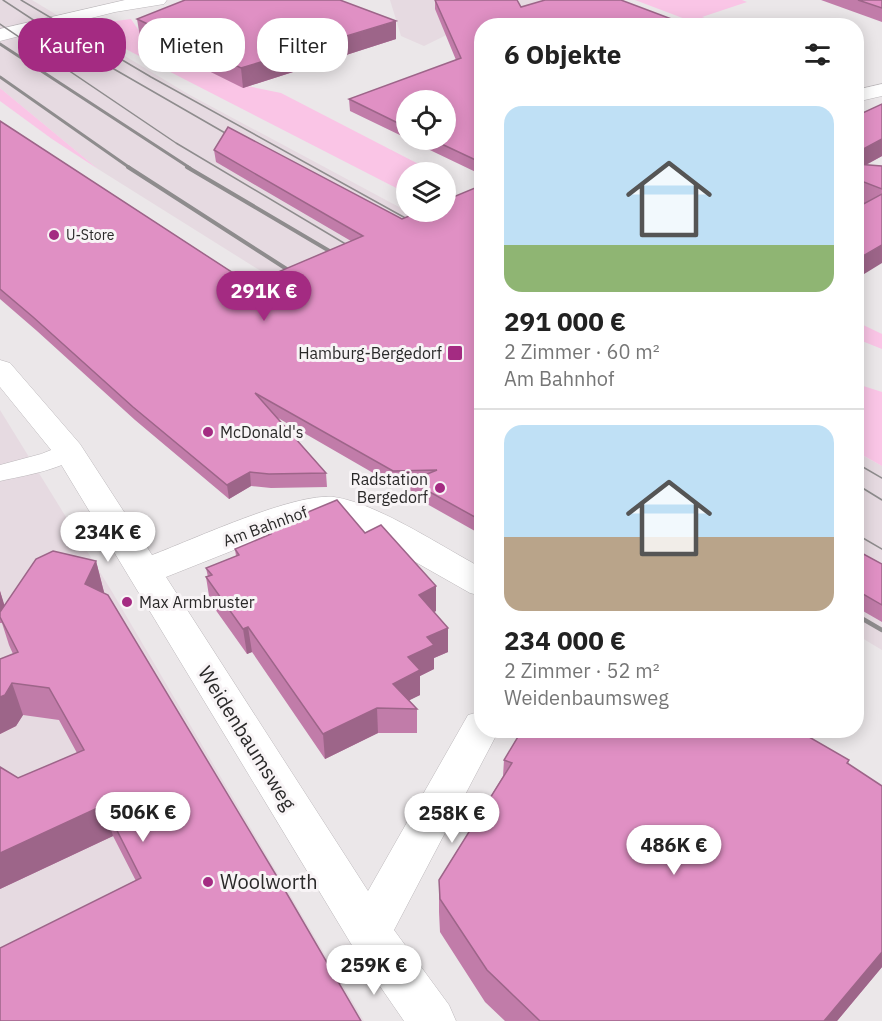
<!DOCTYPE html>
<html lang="de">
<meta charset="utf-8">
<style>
:root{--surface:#fff;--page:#f6f6f6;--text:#222;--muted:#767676;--line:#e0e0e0;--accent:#a42b82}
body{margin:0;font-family:"IBM Plex Sans",sans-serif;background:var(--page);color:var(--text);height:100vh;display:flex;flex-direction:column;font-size:22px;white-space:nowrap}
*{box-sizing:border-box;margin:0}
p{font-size:20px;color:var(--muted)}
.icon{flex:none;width:33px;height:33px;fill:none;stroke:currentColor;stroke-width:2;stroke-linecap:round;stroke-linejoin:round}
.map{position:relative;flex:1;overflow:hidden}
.side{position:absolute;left:474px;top:18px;width:390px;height:720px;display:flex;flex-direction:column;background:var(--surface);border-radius:24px;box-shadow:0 3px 15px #0003}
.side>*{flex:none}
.banner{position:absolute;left:18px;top:18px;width:366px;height:54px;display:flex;gap:12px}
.controls{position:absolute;left:396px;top:90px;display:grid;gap:12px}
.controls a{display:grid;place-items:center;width:60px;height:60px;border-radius:50%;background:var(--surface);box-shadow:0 3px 15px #0003;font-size:30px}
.price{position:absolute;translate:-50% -51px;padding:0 14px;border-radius:21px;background:#fff;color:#222;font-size:20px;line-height:39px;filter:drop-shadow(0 2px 3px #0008)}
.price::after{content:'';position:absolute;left:50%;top:36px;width:18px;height:14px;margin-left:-9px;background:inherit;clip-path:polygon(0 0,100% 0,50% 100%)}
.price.active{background:var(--accent);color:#fff}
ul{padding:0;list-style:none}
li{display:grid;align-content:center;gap:12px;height:318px;padding:0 30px}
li+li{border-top:2px solid var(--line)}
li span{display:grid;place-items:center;height:186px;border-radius:18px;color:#555}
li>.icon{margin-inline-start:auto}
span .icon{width:108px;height:108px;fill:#fffc;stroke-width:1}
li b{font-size:26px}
h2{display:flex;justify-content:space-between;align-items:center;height:72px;padding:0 30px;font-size:26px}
.tag{padding:0 21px;border-radius:24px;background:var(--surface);box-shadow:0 3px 15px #0003;font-size:21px;line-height:54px}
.tag.active{background:var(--accent);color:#fff}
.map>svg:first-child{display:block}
</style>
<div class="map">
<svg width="882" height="1021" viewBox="0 0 882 1021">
<rect width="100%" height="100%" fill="#ebe7e9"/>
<g fill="#e6dae1">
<polygon points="0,0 32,0 188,94 481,251 481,409 98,169 0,88"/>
<polygon points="390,0 557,0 465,26 424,46 401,36"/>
<polygon points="0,410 111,590 364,1021 0,1021"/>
<polygon points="856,452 882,466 882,650 857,635"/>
</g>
<g fill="#fac5e6">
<polygon points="635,0 742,0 747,2 702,17 723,25 701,25"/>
<polygon points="131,19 144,38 142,41 162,51 164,49 243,87 247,86 281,93 434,172 406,172 406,193 110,41 101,43 78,29 100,23"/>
<polygon points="0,88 98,169 52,139 0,101"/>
<polygon points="857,322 882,334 882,349 857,339"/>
<polygon points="857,384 882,392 882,466 857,452"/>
</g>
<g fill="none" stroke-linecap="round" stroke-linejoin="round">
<g stroke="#bcb8bb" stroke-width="1">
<path id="pedestrian" d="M69,443L78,445L82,451C70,469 21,476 0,481V465L41,454Z"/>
</g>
<g stroke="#bcb8bb" stroke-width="1">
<g id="minor">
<polygon points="882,84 882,96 856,102 856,90"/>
<path d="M0,360L10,363L80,444L152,555C192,540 295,492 334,497C377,503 442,547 482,568V596L470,593L345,522L333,519L302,523L166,577L368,891L468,715L482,711V730H499L394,930L449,1005L456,1021H404L353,947L56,456L0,387Z"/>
</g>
</g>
<g stroke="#bcb8bb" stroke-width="1">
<polygon id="primary" points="125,0 167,0 164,4 158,5 115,12 0,41 0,29"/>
</g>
<use href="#pedestrian" fill="#fff" fill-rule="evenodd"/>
<use href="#minor" fill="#fff" fill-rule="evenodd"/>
<use href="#primary" fill="#fff" fill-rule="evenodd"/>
<g stroke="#8e8c8d" stroke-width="1.5">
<polyline points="3,0 67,42 239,141"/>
<polyline points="21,0 151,77 418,225"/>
<polyline points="0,24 176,143 359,252"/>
<polyline points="856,463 882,478"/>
<polyline points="856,484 882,500"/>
<polyline points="856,534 882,549"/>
</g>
<g stroke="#8e8c8d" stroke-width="3">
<polyline points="0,44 190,168"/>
<polyline points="0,77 130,168"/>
</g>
<g stroke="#8e8c8d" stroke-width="4">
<polyline points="128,167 299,277"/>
<polyline points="187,167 343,259"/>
</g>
<polyline stroke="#8e8c8d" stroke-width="4.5" points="856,615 882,630"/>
</g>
<g fill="#c17ca9">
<polygon points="435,0 521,7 482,26 482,175 409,140 446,140 406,100 406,138 350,111 349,99 456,60 435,9"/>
<polygon points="821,0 882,0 882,22"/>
<polygon points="137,19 396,39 243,88 140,37"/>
<polygon points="882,104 882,156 866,165 882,166 882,263 864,204 856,201 856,116"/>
<polygon points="0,121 250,284 351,241 216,162 214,150 402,219 482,185 482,535 411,495 410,485 394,485 278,418 326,473 327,487 271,488 251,486 229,499 135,420 37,331 0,299"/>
<polygon points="267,529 365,533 436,611 434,612 448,628 448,652 434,658 434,669 420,676 420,695 409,700 417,709 417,733 378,733 325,759 252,652 247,654 210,602 206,577 208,577 206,568 236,556 235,549 268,536"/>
<polygon points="856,550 882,564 882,622 856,607"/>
<polygon points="96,561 104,593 361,1021 136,881 113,836 0,889 0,767 18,778 77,753 59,720 23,715 16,726 0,734 0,659 13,654 9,645 2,623 0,623 0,591 4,605"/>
<polygon points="504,760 849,760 848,764 882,786 882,967 837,1021 505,1021 485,1002 440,932 439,912 439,880 503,776"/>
</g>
<g fill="#9d6589">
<polygon points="396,21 396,39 243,88 241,68"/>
<polygon points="882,139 882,156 856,170 856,153"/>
<polygon points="882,245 882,263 856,279 856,260"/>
<polygon points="250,472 251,486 229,499 227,485"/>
<polygon points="96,561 104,592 93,616 85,584"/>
<polygon points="436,586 436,611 420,619 419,595"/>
<polygon points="0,591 9,620 0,617"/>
<polygon points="248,627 252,652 247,654 243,629"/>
<polygon points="448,628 448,652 434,658 434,669 420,676 420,695 394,708 393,684 408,657 427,637"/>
<polygon points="12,683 23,715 16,726 0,734 0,697"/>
<polygon points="377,708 378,733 325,759 323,734"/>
<polygon points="104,805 113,836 0,889 0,853"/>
<polygon points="882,952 882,967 837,1021 824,1021"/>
</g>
<g fill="#e090c4" stroke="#9d6589" stroke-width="1.5">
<polygon points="185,0 340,0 396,21 241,68 137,19"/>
<polygon points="435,0 517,0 521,7 545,0 621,0 690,26 482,26 482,163 433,140 446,140 446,100 406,100 406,127 349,99 461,58"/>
<polygon points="858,0 882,0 882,8"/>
<polygon points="882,104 882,139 856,153 856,116"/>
<polygon points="0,121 250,284 363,236 214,150 228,127 402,219 419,212 446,212 446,200 482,185 482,521 410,481 437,470 393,471 255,393 326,473 269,474 250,472 227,485 133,407 33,317 0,289"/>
<polygon points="856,164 882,166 882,189 856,179"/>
<polygon points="882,194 882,245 856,260 856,208"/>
<polygon points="337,500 365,533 381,525 436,586 419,595 448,628 427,637 434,645 408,657 420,670 393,684 417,709 377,708 323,734 248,627 243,629 206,577 212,575 206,568 239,555 235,549 271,534 267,529"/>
<polygon points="856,550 882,564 882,605 856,590"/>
<polygon points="53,551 96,561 85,584 108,595 276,875 361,1021 0,1021 0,948 141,878 104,805 0,853 0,767 18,778 84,750 49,688 12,683 5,695 0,697 0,659 18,652 0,617 0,612 36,559"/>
<polygon points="522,730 797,730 849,760 847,763 882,786 882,952 824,1021 540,1021 487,970 440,899 439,880 512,763 504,760"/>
</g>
<g fill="#a42b82" stroke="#f8f4f6" stroke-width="2">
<circle cx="54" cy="235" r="6"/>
<rect x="447" y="345" width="16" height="16" rx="3"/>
<circle cx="208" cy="432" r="6"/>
<circle cx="440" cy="488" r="6"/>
<circle cx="127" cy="602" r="6"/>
<circle cx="208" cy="882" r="6"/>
</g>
<g text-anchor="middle" stroke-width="6" stroke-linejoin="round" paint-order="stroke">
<g font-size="14" fill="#2a2929" stroke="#f8f4f6" text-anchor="start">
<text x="66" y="240">U-Store</text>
</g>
<g font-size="16" fill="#2a2929" stroke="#f8f4f6" text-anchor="end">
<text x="442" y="359">Hamburg-Bergedorf</text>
<text x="220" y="438" text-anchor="start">McDonald's</text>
<text x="428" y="485">Radstation<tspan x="428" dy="18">Bergedorf</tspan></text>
<text x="139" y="608" text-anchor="start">Max Armbruster</text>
</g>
<g font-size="16" fill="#2a2929" stroke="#f8f4f6">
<text transform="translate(265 526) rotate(-20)" y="6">Am Bahnhof</text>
</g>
<g font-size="20" fill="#2a2929" stroke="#f8f4f6">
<text transform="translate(247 738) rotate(58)" y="7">Weidenbaumsweg</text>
</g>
<g font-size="20" fill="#2a2929" stroke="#f8f4f6" text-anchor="start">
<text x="220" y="889">Woolworth</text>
</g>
</g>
</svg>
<div class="controls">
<a><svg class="icon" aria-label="locate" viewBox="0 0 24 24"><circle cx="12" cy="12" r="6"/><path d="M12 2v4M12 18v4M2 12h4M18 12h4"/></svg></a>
<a><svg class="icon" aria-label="layers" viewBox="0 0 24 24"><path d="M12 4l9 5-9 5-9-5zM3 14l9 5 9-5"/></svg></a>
</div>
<b class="price active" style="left:264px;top:322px">291K €</b>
<b class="price" style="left:108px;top:563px">234K €</b>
<b class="price" style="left:143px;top:843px">506K €</b>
<b class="price" style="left:452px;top:844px">258K €</b>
<b class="price" style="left:674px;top:876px">486K €</b>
<b class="price" style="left:374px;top:996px">259K €</b>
<div class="banner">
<a class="tag active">Kaufen</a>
<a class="tag">Mieten</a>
<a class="tag">Filter</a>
</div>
<section class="side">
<h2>6 Objekte<svg class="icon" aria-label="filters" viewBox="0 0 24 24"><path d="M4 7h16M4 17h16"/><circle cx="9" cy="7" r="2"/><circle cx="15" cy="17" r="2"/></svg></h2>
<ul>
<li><span style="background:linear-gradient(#bfe0f5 75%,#8fb573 0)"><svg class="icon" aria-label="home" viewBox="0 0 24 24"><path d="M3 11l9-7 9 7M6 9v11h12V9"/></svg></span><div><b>291 000 €</b><p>2 Zimmer · 60 m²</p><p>Am Bahnhof</p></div></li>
<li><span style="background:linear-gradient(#bfe0f5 60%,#b9a48a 0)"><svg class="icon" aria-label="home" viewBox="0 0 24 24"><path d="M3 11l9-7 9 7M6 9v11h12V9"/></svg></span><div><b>234 000 €</b><p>2 Zimmer · 52 m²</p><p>Weidenbaumsweg</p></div></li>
</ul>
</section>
</div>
